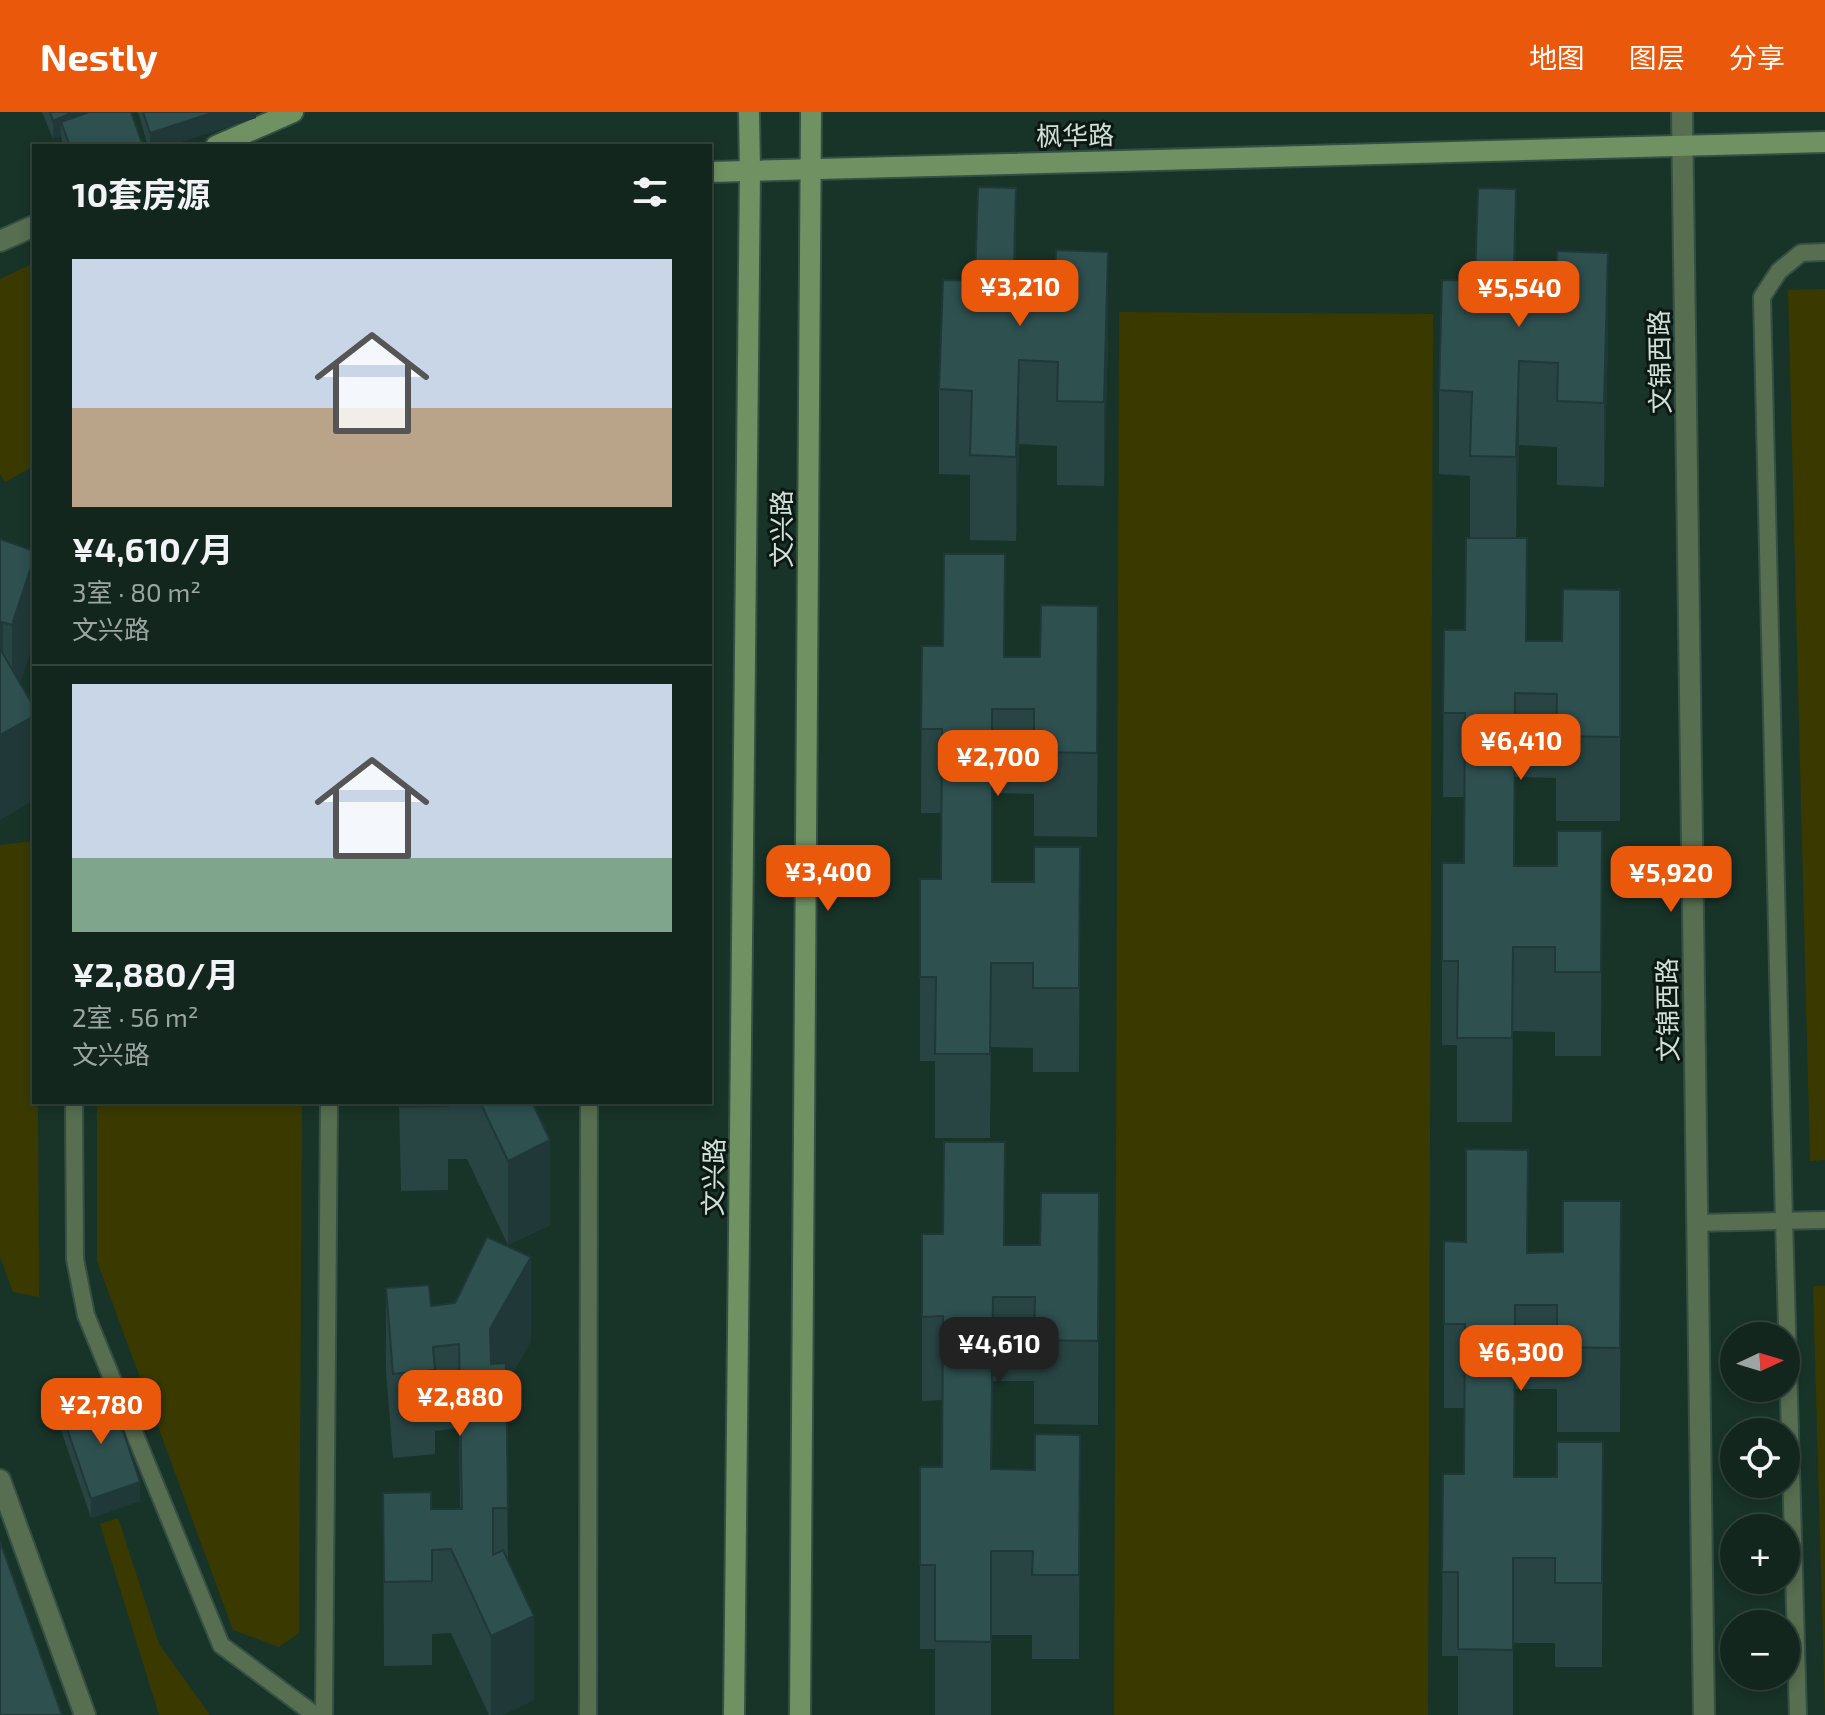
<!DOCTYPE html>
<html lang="zh">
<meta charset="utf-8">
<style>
:root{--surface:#12261e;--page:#1b2e27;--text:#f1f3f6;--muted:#9ca5a4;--line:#31433c;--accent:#ea580c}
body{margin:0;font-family:"Exo 2","Noto Sans SC",sans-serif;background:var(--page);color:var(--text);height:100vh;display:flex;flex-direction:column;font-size:30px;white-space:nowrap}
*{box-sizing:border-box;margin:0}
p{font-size:26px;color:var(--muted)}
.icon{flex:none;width:44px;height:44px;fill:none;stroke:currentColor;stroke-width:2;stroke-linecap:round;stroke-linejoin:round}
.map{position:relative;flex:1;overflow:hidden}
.details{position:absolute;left:32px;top:32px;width:680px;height:960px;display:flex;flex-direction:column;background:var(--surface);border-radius:0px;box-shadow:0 4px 12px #0003,0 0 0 2px var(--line)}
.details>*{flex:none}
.needle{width:52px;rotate:86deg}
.buttons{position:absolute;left:1720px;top:1210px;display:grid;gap:16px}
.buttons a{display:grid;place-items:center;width:80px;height:80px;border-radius:50%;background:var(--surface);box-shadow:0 4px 12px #0003,0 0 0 2px var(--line);font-size:40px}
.price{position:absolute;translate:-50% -68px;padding:0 18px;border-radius:16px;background:var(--accent);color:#fff;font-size:26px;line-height:52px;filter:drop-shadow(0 2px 4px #0008)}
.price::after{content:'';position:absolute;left:50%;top:48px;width:24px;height:18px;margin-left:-12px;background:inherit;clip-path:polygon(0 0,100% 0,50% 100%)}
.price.on{background:#222;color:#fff}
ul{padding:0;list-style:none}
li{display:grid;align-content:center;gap:16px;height:424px;padding:0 40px}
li+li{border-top:2px solid var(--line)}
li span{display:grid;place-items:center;height:248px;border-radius:0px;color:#555}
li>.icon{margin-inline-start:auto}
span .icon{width:144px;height:144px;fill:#fffc;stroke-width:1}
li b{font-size:34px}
h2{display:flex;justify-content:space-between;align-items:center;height:96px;padding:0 40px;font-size:34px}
header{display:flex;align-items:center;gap:48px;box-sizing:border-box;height:112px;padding:0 40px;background:var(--accent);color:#fff}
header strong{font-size:38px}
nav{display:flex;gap:44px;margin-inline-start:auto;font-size:28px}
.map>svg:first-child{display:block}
</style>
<header>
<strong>Nestly</strong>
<nav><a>地图</a><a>图层</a><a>分享</a></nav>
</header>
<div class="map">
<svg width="1825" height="1603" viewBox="0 0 1825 1603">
<rect width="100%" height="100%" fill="#183328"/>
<g fill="#3a3a00">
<polygon points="34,151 34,354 5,370 0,362 0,167"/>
<polygon points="1825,177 1825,1048 1810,1049 1788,178"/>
<polygon points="1119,200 1433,202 1428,1603 1114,1603"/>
<polygon points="34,729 34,990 38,990 39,1185 13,1180 0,1145 0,733"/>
<polygon points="97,990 302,990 299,1521 279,1535 233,1518 97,1149"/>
<polygon points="1813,1174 1825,1174 1825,1603"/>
<polygon points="118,1406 159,1532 210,1603 159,1603 100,1412"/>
</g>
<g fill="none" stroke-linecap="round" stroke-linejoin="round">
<g stroke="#354f44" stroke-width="20">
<g id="lane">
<polyline points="74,990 75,1147 86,1203 221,1533 315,1603"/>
<polyline points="1697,1111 1825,1108"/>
<polyline points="324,1603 329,990"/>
<polyline points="588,1603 589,990"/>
<polyline points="1798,1603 1784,1109 1762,185 1779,159 1801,141 1825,140"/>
</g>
</g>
<g stroke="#354f44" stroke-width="24">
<g id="street">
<polyline points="1682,0 1704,1603"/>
<polyline points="0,129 34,114"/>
<polyline points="0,1368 85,1603"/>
</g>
</g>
<g stroke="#354f44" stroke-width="24">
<g id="secondary">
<polyline points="216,34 293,0"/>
<polyline points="710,60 1825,30"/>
<polyline points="734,1603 750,59 749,0"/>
<polyline points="800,1603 811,0"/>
</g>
</g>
<use href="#lane" stroke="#586e50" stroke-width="16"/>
<use href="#street" stroke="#586e50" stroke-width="20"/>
<use href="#secondary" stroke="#709263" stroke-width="20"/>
</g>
<g fill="#284544">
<polygon points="42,0 131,0 142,34 63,34 61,24 53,27"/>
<polygon points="138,0 256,0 256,6 167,34 148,34"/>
<polygon points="1016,160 1015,192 1108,224 1104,374 1057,373 1057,334 1019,332 1016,429 970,428 970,363 939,362 939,277 975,169"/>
<polygon points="1516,161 1515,193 1608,225 1604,375 1557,373 1557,335 1519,333 1516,426 1527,529 1562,529 1620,478 1620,709 1556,709 1556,666 1515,665 1514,754 1557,754 1602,719 1601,944 1555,944 1555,920 1513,919 1512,1010 1457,1010 1457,933 1442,933 1442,751 1464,751 1464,685 1443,685 1444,518 1465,518 1470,426 1470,364 1439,362 1439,278 1475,169"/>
<polygon points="0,427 20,571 0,708"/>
<polygon points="922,534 1005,545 1098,578 1097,725 1034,724 1034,682 992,681 992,770 1034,770 1080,735 1079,960 1033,960 1033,936 991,935 990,1026 935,1026 935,949 920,949 920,767 941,767 942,701 921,701"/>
<polygon points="399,990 532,990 550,1113 508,1133 467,1047 448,1047 448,1078 401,1079"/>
<polygon points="1005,1030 1005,1133 1040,1133 1099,1081 1098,1313 1034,1312 1034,1269 993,1269 992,1357 1035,1358 1080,1323 1079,1547 1032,1547 1032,1523 991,1523 991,1603 935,1603 935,1537 920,1537 920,1355 942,1355 942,1288 922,1289 922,1122 943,1122"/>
<polygon points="1528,1038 1528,1141 1563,1140 1621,1089 1620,1320 1557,1320 1557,1277 1515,1277 1514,1365 1557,1365 1603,1330 1602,1555 1555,1555 1555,1531 1513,1531 1513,1603 1458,1603 1458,1544 1442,1544 1443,1362 1464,1362 1465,1296 1444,1296 1444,1129 1466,1130"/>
<polygon points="386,1176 531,1229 506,1272 508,1448 534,1588 502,1603 489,1603 451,1521 432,1522 432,1553 384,1554 383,1381 431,1397 460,1397 459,1316 435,1319 435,1342 393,1346 386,1260"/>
<polygon points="61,1299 140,1389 91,1406 61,1318"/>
</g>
<g fill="#203837">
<polygon points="73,0 98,0 61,10 61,24 53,27 53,9"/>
<polygon points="215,0 256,0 256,6 167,34 150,34 150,21"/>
<polygon points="1016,76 1016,160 1013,276 1013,192"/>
<polygon points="1516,77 1516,161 1513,277 1513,193"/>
<polygon points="1108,140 1108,224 1104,374 1104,290"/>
<polygon points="1608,141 1608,225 1604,375 1604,291"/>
<polygon points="1019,248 1019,332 1016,429 1016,345"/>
<polygon points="1519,249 1519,333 1516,429 1516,345"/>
<polygon points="34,446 34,530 12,597 12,513"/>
<polygon points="1098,494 1098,578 1097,725 1097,641"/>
<polygon points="2,594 34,604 34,688 0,708 0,623"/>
<polygon points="1080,819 1079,960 1079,876"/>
<polygon points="1513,835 1513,919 1512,1010"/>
<polygon points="991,851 991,935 990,1026"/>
<polygon points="550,1028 550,1113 508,1133 508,1049"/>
<polygon points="1099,1081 1099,1165 1098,1313"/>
<polygon points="1621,1089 1621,1173 1620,1320"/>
<polygon points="531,1145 531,1229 490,1301 490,1217"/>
<polygon points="1080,1323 1080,1407 1079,1547"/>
<polygon points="1603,1330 1603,1414 1602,1555"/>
<polygon points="140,1370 140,1389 91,1406 91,1387"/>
<polygon points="534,1504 534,1588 502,1603 491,1603 491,1524"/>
</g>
<g fill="#2e504f" stroke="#203837" stroke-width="2">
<polygon points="50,0 73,0 53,9"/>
<polygon points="89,0 131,0 142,31 134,34 70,34 61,10"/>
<polygon points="143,0 215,0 150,21"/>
<polygon points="978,75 1016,76 1013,192 1055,193 1056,138 1108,140 1104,290 1057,289 1058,250 1019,248 1016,345 970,343 972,279 939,277 943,168 975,169"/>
<polygon points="1478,76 1516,77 1513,193 1555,194 1557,139 1608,141 1604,291 1557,289 1558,251 1519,249 1516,345 1470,344 1472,280 1439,278 1442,168 1475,169"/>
<polygon points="1466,426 1527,426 1526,529 1562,529 1563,477 1620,478 1620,625 1556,624 1557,582 1515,581 1514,754 1557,754 1557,719 1602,719 1601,860 1555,860 1555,835 1513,835 1512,926 1457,926 1458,849 1442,849 1442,751 1464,751 1465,601 1443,601 1444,518 1465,518"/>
<polygon points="0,427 34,439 34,446 12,513 2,510 2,540 34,595 34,604 0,623"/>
<polygon points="944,442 1005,442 1004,545 1040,545 1041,493 1098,494 1097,641 1034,640 1034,597 992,597 992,770 1034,770 1034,735 1080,735 1079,876 1033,876 1033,851 991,851 990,942 935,942 936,865 920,865 920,767 941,767 942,617 921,617 922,534 943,534"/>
<polygon points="400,990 448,990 448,994 401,995"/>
<polygon points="480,990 532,990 550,1028 508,1049"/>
<polygon points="944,1030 1005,1030 1004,1133 1040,1133 1041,1081 1099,1081 1098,1229 1034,1228 1035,1185 993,1185 991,1357 1035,1358 1035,1322 1080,1323 1079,1463 1032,1463 1033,1439 991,1439 991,1530 935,1529 935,1453 920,1453 920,1355 942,1355 943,1204 922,1205 922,1122 943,1122"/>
<polygon points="1466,1037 1528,1038 1527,1141 1563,1140 1563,1089 1621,1089 1620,1236 1557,1235 1557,1193 1515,1193 1514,1365 1557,1365 1557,1330 1603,1330 1602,1471 1555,1471 1555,1446 1513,1446 1513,1538 1458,1537 1458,1460 1442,1460 1443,1362 1464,1362 1465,1212 1444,1212 1444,1129 1466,1130"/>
<polygon points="487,1125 531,1145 490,1217 491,1252 506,1251 508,1396 493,1396 493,1443 503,1438 534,1504 491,1524 451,1437 432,1438 432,1469 384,1470 383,1381 431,1380 431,1397 462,1397 459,1232 433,1235 435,1258 393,1262 386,1176 429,1173 431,1194 455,1191"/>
<polygon points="111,1282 140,1370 91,1387 61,1299"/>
<polygon points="0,1429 62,1603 0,1603"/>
</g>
<g text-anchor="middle" stroke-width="6" stroke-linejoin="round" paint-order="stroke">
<g font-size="26" fill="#d0e0d8" stroke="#0c1813">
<text transform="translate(1075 24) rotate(-1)" y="9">枫华路</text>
<text transform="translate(1660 250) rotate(-91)" y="9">文锦西路</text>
<text transform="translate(782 417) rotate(-90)" y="9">文兴路</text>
<text transform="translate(1668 898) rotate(-91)" y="9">文锦西路</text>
<text transform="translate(714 1065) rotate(-89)" y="9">文兴路</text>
</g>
</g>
</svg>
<div class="buttons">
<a><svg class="needle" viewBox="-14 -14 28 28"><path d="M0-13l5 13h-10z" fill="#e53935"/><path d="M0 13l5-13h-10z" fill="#9ca5a4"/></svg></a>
<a><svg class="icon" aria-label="locate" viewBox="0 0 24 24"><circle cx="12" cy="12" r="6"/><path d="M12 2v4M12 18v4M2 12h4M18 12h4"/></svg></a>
<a>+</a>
<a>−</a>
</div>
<b class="price" style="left:1020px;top:216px">¥3,210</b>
<b class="price" style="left:1519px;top:217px">¥5,540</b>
<b class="price" style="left:1521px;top:670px">¥6,410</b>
<b class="price" style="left:998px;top:686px">¥2,700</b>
<b class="price" style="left:828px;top:801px">¥3,400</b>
<b class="price" style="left:1671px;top:802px">¥5,920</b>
<b class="price on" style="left:999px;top:1273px">¥4,610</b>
<b class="price" style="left:1521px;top:1281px">¥6,300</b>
<b class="price" style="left:460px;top:1326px">¥2,880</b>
<b class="price" style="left:101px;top:1334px">¥2,780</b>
<section class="details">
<h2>10套房源<svg class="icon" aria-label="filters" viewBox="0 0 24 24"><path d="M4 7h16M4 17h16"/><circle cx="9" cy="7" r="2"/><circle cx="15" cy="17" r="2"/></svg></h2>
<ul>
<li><span style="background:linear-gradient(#c9d6e8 60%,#b9a48a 0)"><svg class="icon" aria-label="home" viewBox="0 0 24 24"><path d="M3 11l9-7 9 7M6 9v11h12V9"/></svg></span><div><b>¥4,610/月</b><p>3室 · 80 m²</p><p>文兴路</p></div></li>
<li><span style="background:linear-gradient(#c9d6e8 70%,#7fa58c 0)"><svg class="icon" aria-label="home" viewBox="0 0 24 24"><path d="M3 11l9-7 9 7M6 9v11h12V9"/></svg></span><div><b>¥2,880/月</b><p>2室 · 56 m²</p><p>文兴路</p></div></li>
</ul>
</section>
</div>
